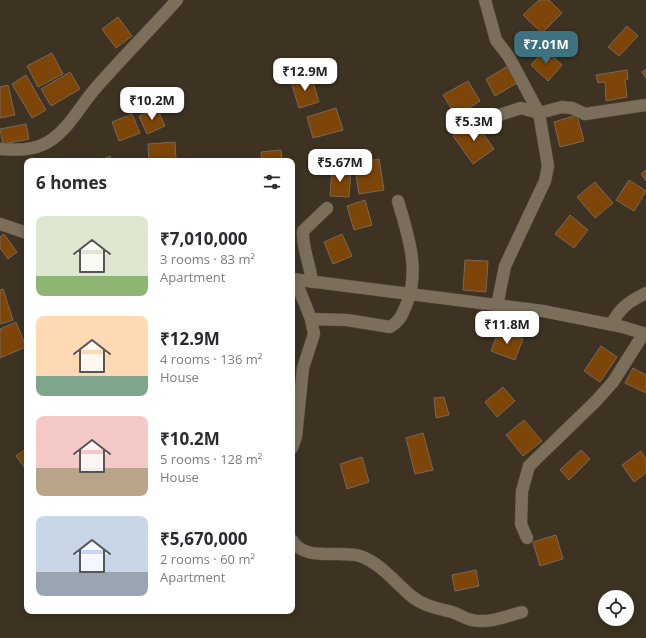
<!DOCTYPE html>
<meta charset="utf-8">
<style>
:root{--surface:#fff;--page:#f2f2f3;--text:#2b2b33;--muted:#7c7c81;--accent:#3e7281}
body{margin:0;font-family:"Open Sans",sans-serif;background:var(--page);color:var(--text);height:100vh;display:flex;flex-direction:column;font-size:15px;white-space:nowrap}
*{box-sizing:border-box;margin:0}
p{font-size:13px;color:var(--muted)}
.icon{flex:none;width:22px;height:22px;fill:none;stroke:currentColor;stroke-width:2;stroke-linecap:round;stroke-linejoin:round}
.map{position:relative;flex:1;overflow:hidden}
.drawer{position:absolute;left:24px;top:158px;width:271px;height:456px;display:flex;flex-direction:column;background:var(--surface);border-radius:8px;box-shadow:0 2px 10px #0003}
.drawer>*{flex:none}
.buttons{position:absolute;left:598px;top:590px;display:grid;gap:8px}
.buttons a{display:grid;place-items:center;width:36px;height:36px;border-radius:50%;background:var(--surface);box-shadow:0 2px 10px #0003;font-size:20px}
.price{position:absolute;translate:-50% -34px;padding:0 9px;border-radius:8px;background:#fff;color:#222;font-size:13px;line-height:26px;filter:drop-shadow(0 1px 2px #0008)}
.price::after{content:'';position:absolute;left:50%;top:24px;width:12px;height:9px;margin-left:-6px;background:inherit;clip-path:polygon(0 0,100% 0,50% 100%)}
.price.selected{background:var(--accent);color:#fff}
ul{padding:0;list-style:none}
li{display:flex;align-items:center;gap:12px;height:100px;padding:0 12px}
li span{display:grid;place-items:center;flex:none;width:112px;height:80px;border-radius:8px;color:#555}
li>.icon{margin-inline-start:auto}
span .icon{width:48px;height:48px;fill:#fffc;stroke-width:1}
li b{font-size:17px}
h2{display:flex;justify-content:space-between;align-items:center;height:48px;padding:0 12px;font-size:17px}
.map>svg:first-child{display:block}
</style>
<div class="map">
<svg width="646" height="638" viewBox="0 0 646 638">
<rect width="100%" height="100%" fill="#3e3322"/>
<g fill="#7d4508" stroke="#796758">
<polygon points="539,0 549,0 562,13 542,33 523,15"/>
<polygon points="118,17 132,36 116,48 102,29"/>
<polygon points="627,26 638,36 619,56 608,47"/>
<polygon points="545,49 562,65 548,81 531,65"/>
<polygon points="52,53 63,74 38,87 27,66"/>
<polygon points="508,66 517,83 495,96 486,79"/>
<polygon points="646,69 646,78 642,72"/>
<polygon points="627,70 628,79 625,80 627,97 606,101 605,82 598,83 596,75"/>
<polygon points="70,72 80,89 51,106 41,89"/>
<polygon points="26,75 46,110 32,118 12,84"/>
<polygon points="311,76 319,102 299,108 291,82"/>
<polygon points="468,81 480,101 456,116 443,95"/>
<polygon points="8,85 15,115 0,118 0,87"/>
<polygon points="157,108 165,126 147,134 139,116"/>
<polygon points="336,108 343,130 313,138 307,117"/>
<polygon points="132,114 140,133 119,141 112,122"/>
<polygon points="577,115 584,141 560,147 554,122"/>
<polygon points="474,121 494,149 473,164 453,136"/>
<polygon points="26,124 29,139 3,144 0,129"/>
<polygon points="175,142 176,159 149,161 148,144"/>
<polygon points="281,150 282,161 262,161 261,152"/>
<polygon points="110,156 112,161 99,161"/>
<polygon points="379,159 384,190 359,194 354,164"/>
<polygon points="332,169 351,170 349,197 330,196"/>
<polygon points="646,170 646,181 641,174"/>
<polygon points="629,180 646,191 634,211 616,200"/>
<polygon points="595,182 613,203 595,218 577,197"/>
<polygon points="365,200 372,225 354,230 347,206"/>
<polygon points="570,215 588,230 574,248 555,234"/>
<polygon points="4,234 17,252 8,259 0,248 0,237"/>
<polygon points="342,234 352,256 333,264 324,242"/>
<polygon points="465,260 488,261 486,292 463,290"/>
<polygon points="3,289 13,320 0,324 0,290"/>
<polygon points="16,322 26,347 0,358 0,329"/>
<polygon points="499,330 523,339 515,360 491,351"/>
<polygon points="601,346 617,357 600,382 584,371"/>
<polygon points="633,368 646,375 646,393 625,383"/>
<polygon points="503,387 515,401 497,417 485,402"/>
<polygon points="444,397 449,415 436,418 434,398"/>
<polygon points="524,420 542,441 523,456 506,435"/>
<polygon points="423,433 433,470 415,474 406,438"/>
<polygon points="27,448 27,471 16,456"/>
<polygon points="581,450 590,459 569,480 560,470"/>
<polygon points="641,451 646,459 646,473 634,482 622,465"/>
<polygon points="362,457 369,482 347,489 340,464"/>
<polygon points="556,535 563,559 540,566 533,542"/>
<polygon points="476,570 479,586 455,591 452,575"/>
</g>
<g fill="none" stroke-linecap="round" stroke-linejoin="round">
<g stroke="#5b5143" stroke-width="13">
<g id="minor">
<polyline points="485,0 496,40 509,57 539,113 548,166 545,181 505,266 497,306"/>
<polyline points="487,119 521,108 539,113 562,107 572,108 585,114 646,105"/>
<path d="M0,149C16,150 33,151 48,142C68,130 79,108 94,90C121,59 150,30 177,0"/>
<polyline points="0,224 27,233"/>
<polyline points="292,279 543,311 623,327 646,334"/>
<path d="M312,282C310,263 302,249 303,231L327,208"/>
<path d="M311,319L347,320L390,327C401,320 402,315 407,303C420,269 408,235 398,201"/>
<path d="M612,324C619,308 630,301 646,293"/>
<polyline points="292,448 296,437 303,368 314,334 311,319 295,279"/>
<polyline points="527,538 521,524 522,491 529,466 596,401 613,382 644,333"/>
<path d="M292,540C304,562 339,550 360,556C380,563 394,581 410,595C423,606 436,608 452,612C459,614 465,619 472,620C488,624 507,616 522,612"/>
</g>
</g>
<use href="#minor" stroke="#7b6e5b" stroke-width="12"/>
</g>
</svg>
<div class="buttons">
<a><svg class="icon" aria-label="locate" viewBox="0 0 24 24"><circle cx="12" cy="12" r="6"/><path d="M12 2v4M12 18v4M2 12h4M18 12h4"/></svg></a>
</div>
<b class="price selected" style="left:546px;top:65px">₹7.01M</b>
<b class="price" style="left:305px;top:92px">₹12.9M</b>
<b class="price" style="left:152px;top:121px">₹10.2M</b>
<b class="price" style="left:474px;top:142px">₹5.3M</b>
<b class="price" style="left:340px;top:183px">₹5.67M</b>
<b class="price" style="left:507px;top:345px">₹11.8M</b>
<section class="drawer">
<h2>6 homes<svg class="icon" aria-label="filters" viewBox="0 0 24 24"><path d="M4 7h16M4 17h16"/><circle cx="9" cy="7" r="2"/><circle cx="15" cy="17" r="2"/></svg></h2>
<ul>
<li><span style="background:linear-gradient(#dfe7d0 75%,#8fb573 0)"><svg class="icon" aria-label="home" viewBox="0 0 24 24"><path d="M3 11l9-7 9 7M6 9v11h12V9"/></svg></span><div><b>₹7,010,000</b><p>3 rooms · 83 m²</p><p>Apartment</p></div></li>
<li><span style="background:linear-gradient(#ffd9b3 75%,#7fa58c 0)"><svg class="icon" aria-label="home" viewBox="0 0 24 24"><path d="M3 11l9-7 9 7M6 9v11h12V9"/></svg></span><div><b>₹12.9M</b><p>4 rooms · 136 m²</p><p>House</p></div></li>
<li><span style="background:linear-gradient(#f6c9c9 65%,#b9a48a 0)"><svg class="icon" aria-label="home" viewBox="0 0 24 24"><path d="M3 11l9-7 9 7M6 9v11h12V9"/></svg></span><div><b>₹10.2M</b><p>5 rooms · 128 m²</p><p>House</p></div></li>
<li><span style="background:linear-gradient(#c9d6e8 70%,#9aa5b1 0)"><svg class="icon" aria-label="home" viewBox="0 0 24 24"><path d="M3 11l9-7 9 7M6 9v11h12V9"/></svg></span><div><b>₹5,670,000</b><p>2 rooms · 60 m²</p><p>Apartment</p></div></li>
</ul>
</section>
</div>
